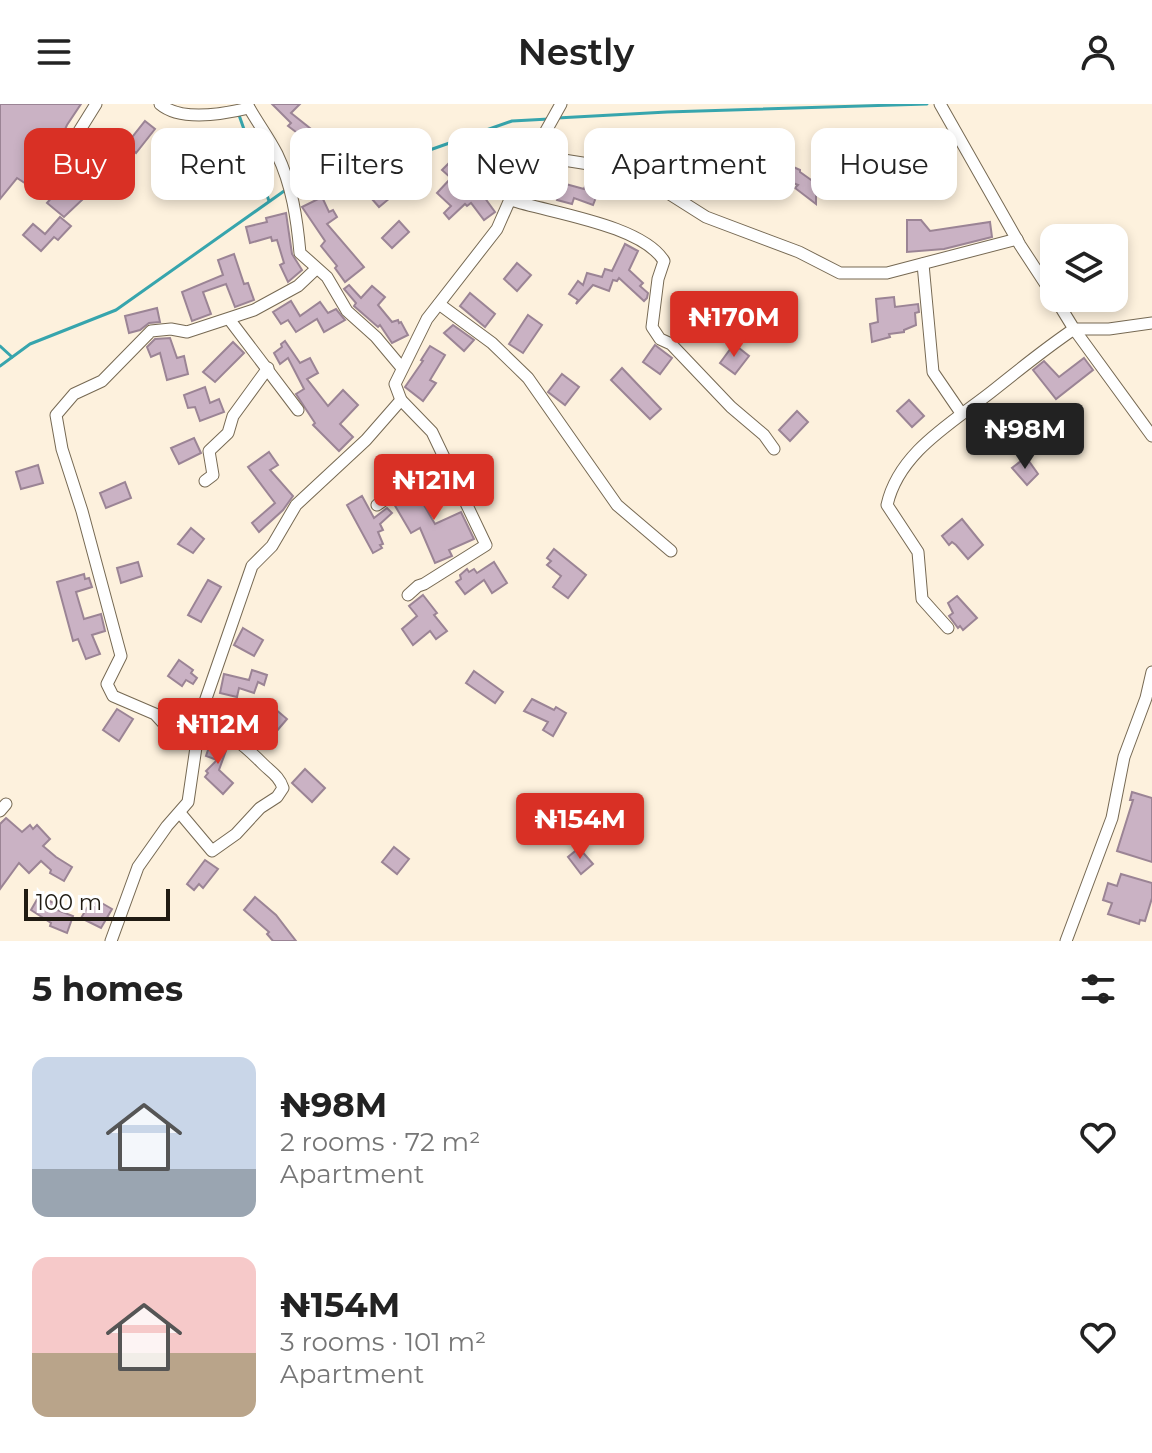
<!DOCTYPE html>
<meta charset="utf-8">
<style>
:root{--surface:#fff;--page:#f6f6f6;--text:#222;--muted:#767676;--accent:#d93025}
body{margin:0;font-family:Montserrat,sans-serif;background:var(--page);color:var(--text);height:100vh;display:flex;flex-direction:column;font-size:30px;white-space:nowrap}
*{box-sizing:border-box;margin:0}
p{font-size:26px;color:var(--muted)}
.icon{flex:none;width:44px;height:44px;fill:none;stroke:currentColor;stroke-width:2;stroke-linecap:round;stroke-linejoin:round}
.map{position:relative;height:837px;overflow:hidden}
.drawer{display:flex;flex-direction:column;background:var(--surface);flex:1}
.drawer>*{flex:none}
.guide{position:absolute;left:24px;top:24px;width:1104px;height:72px;display:flex;gap:16px}
.buttons{position:absolute;left:1040px;top:120px;display:grid;gap:16px}
.buttons a{display:grid;place-items:center;width:88px;height:88px;border-radius:16px;background:var(--surface);box-shadow:0 4px 12px #0003;font-size:40px}
.scale{position:absolute;left:24px;bottom:20px;width:146px;box-sizing:border-box;padding-left:8px;border:4px solid #201b12;border-top:0;font-size:22px;line-height:28px;white-space:nowrap;color:#201b12;-webkit-text-stroke:6px #fff;paint-order:stroke}
.price{position:absolute;translate:-50% -68px;padding:0 18px;border-radius:8px;background:var(--accent);color:#fff;font-size:26px;line-height:52px;filter:drop-shadow(0 2px 4px #0008)}
.price::after{content:'';position:absolute;left:50%;top:48px;width:24px;height:18px;margin-left:-12px;background:inherit;clip-path:polygon(0 0,100% 0,50% 100%)}
.price.active{background:#222;color:#fff}
ul{padding:0;list-style:none}
li{display:flex;align-items:center;gap:24px;height:200px;padding:0 32px}
li span{display:grid;place-items:center;flex:none;width:224px;height:160px;border-radius:16px;color:#555}
li>.icon{margin-inline-start:auto}
span .icon{width:96px;height:96px;fill:#fffc;stroke-width:1}
li b{font-size:34px}
h2{display:flex;justify-content:space-between;align-items:center;height:96px;padding:0 32px;font-size:34px}
.tag{padding:0 28px;border-radius:16px;background:var(--surface);box-shadow:0 4px 12px #0003;font-size:28px;line-height:72px}
.tag.active{background:var(--accent);color:#fff}
header{display:flex;justify-content:space-between;align-items:center;height:104px;padding:0 32px;background:var(--surface);font-size:36px;font-weight:600}
.map>svg:first-child{display:block}
</style>
<header><svg class="icon" aria-label="menu" viewBox="0 0 24 24"><path d="M4 6h16M4 12h16M4 18h16"/></svg>Nestly<svg class="icon" aria-label="person" viewBox="0 0 24 24"><circle cx="12" cy="8" r="4"/><path d="M4 21q1-7 8-7t8 7"/></svg></header>
<div class="map">
<svg width="1152" height="837" viewBox="0 0 1152 837">
<rect width="100%" height="100%" fill="#fdf1dd"/>
<g fill="none" stroke-linecap="round" stroke-linejoin="round">
<g stroke="#37a5ad" stroke-width="3">
<polyline points="239,11 269,97"/>
<polyline points="557,14 667,8 927,0"/>
<polyline points="0,242 12,253"/>
<polyline points="0,262 30,240 116,206 294,80 424,48 512,17 549,15"/>
</g>
</g>
<g fill="#cab2c4" stroke="#9b8495" stroke-width="2">
<polygon points="0,0 81,0 67,21 60,36 62,37 50,54 43,61 41,59 28,81 17,74 0,95"/>
<polygon points="272,0 300,0 291,9 311,25 304,34 288,22 291,19"/>
<polygon points="145,17 155,25 136,49 134,47 113,81 75,61 85,46 107,60 117,44 121,47"/>
<polygon points="492,53 511,72 502,88 494,80 482,90 495,108 484,116 471,99 467,102 465,100 449,115 444,109 451,102 437,89 451,74 442,66 453,55 463,65 453,76 462,87 483,69 477,63"/>
<polygon points="400,56 407,68 410,65 419,76 407,85 389,63"/>
<polygon points="791,62 800,66 800,68 821,83 816,91 816,100 795,84 798,81 785,76"/>
<polygon points="590,69 604,73 593,101 574,94 572,100 557,96 562,79 584,85"/>
<polygon points="369,70 390,94 379,103 358,79"/>
<polygon points="65,78 84,94 64,113 47,99"/>
<polygon points="322,93 329,108 333,106 337,113 327,120 364,163 345,178 335,164 337,162 321,142 325,137 302,103"/>
<polygon points="286,109 292,150 302,166 288,178 280,161 284,159 277,136 272,137 271,133 250,139 246,123 267,118 266,114"/>
<polygon points="60,113 71,122 58,136 54,133 41,147 23,131 33,120 45,130"/>
<polygon points="907,116 921,116 930,127 990,118 992,133 944,145 907,148"/>
<polygon points="399,117 409,128 392,144 382,134"/>
<polygon points="625,140 638,147 629,166 643,179 640,182 648,189 647,194 644,197 619,174 617,177 613,176 609,187 593,181 576,200 578,196 569,190 578,177 583,181 587,169 602,173 605,165 612,167"/>
<polygon points="234,150 244,180 248,179 254,196 235,203 226,180 203,188 211,210 192,217 182,188 223,171 218,156"/>
<polygon points="517,159 531,171 517,187 504,175"/>
<polygon points="349,181 361,194 372,182 385,193 378,201 392,218 398,216 399,219 401,218 408,231 392,239 380,221 378,223 354,202 356,199 344,185"/>
<polygon points="470,189 495,210 485,223 460,202"/>
<polygon points="894,193 895,203 918,200 919,208 915,209 916,221 904,226 904,228 889,230 890,233 872,238 870,220 878,218 876,195"/>
<polygon points="291,197 300,212 320,198 328,209 336,205 345,216 324,228 317,215 296,228 288,216 281,220 273,208"/>
<polygon points="157,204 160,218 149,219 140,226 129,229 125,212"/>
<polygon points="528,211 542,221 523,249 509,240"/>
<polygon points="453,221 474,236 464,247 444,229"/>
<polygon points="170,234 177,254 184,252 188,270 167,276 160,249 151,253 147,243 155,235"/>
<polygon points="285,237 300,259 310,254 318,269 307,275 328,302 343,286 358,301 340,320 353,333 339,347 313,321 315,319 296,290 304,285 288,254 280,260 274,249 282,243 281,240"/>
<polygon points="233,238 244,249 215,278 203,268"/>
<polygon points="734,240 749,252 735,270 720,259"/>
<polygon points="655,241 672,254 660,270 643,258"/>
<polygon points="430,242 445,251 430,276 436,279 423,297 405,283 423,257 421,256"/>
<polygon points="1084,254 1093,266 1056,295 1033,266 1044,257 1059,273"/>
<polygon points="622,264 661,305 650,315 611,276"/>
<polygon points="562,270 579,283 565,301 548,288"/>
<polygon points="205,283 210,299 219,295 224,308 200,317 195,303 188,304 184,291"/>
<polygon points="909,296 924,312 912,323 897,307"/>
<polygon points="797,307 808,318 790,337 779,326"/>
<polygon points="194,334 201,349 179,360 171,344"/>
<polygon points="269,348 278,361 270,366 293,392 283,406 259,428 252,419 275,399 248,363"/>
<polygon points="1026,353 1038,370 1027,381 1012,364"/>
<polygon points="38,361 43,379 21,385 16,368"/>
<polygon points="439,369 446,382 421,396 435,420 461,408 474,435 449,446 452,452 435,459 420,424 411,429 394,400 424,383 422,380"/>
<polygon points="125,378 131,394 106,404 100,389"/>
<polygon points="362,392 374,414 387,404 392,409 380,420 383,426 378,428 383,440 380,441 382,444 373,449 347,401"/>
<polygon points="962,415 983,441 968,455 956,441 952,438 949,441 942,432"/>
<polygon points="191,424 204,435 193,449 178,440"/>
<polygon points="554,445 586,471 568,494 553,483 561,472 547,461 551,457 547,454"/>
<polygon points="138,458 142,472 121,479 117,464"/>
<polygon points="494,458 507,479 492,489 484,476 465,490 456,478 461,475 460,471 467,465 469,468 474,465 477,469"/>
<polygon points="84,470 85,475 89,474 92,483 76,488 84,515 101,510 105,527 92,531 100,550 86,555 78,535 73,537 57,478"/>
<polygon points="208,476 221,483 201,518 188,511"/>
<polygon points="423,491 437,509 434,511 447,527 436,535 430,527 413,541 402,525 417,512 409,502"/>
<polygon points="957,492 977,514 963,526 960,522 958,524 949,512 953,509 948,499"/>
<polygon points="243,524 263,536 254,552 234,541"/>
<polygon points="179,556 193,566 191,569 197,574 193,580 186,576 182,582 168,572"/>
<polygon points="252,566 267,571 264,581 258,578 254,589 239,584 237,593 220,589 224,570 249,576"/>
<polygon points="474,567 503,588 495,599 466,579"/>
<polygon points="532,595 554,606 556,603 566,609 553,632 543,626 548,618 524,607"/>
<polygon points="274,604 287,615 264,642 251,631"/>
<polygon points="117,605 133,615 119,637 103,626"/>
<polygon points="212,634 228,641 219,666 233,679 223,690 205,673 208,669 206,667 217,656 206,652"/>
<polygon points="305,665 325,684 312,698 292,679"/>
<polygon points="1132,688 1152,694 1152,758 1117,747 1133,696 1130,696"/>
<polygon points="6,714 22,728 30,721 33,725 37,721 50,735 43,742 56,753 72,763 64,777 50,769 51,766 41,757 29,769 19,759 0,785 0,720"/>
<polygon points="394,743 409,755 397,770 382,758"/>
<polygon points="579,744 593,760 581,770 568,753"/>
<polygon points="205,756 218,765 203,784 199,780 194,786 187,780"/>
<polygon points="1121,770 1152,779 1152,794 1145,817 1140,816 1139,820 1108,810 1112,799 1103,796 1108,779 1117,782"/>
<polygon points="39,792 54,799 52,804 73,812 67,829 50,822 51,819 31,806"/>
<polygon points="255,793 276,811 296,837 273,837 267,830 269,828 244,806"/>
<polygon points="93,794 112,805 101,824 81,814"/>
</g>
<g fill="none" stroke-linecap="round" stroke-linejoin="round">
<g stroke="#766953" stroke-width="13">
<g id="street">
<path d="M160,0C181,18 224,10 249,4"/>
<path d="M247,0C256,17 268,32 277,50C292,81 297,115 300,149L327,173L347,207L376,233L402,264"/>
<polyline points="940,0 1020,141 1054,193"/>
<polyline points="537,45 551,54 595,61 657,82 706,113 799,148 840,169 887,169 1017,135"/>
<polyline points="47,69 63,53 96,0"/>
<path d="M511,96C551,109 642,121 664,157L658,175L652,223L660,235L671,240L731,303L764,331L774,345"/>
<polyline points="923,160 933,268 961,309"/>
<polyline points="1055,194 1074,225 1109,225 1152,219"/>
<polyline points="439,200 492,239 528,274 617,401 671,447"/>
<polyline points="229,215 298,306"/>
<polyline points="205,377 213,371 209,347 228,329 233,312 268,264"/>
<polyline points="377,401 443,355"/>
<polyline points="408,491 418,482 424,480 486,441 432,328 401,296 395,280 427,215 497,125 519,75 561,0"/>
<path d="M948,524L922,495L918,448L887,401C899,347 954,318 995,285C1021,264 1046,244 1074,225L1152,332"/>
<polyline points="197,634 166,622 155,610 113,592 107,580 121,552 82,407 62,345 56,311 74,290 102,277 151,227 171,225 187,228 254,206 298,182 316,165"/>
<polyline points="0,707 6,700"/>
<path d="M180,709L212,747L236,730L260,704L277,693L283,684C279,672 271,668 263,660C244,641 227,625 199,623"/>
<polyline points="111,837 138,763 167,722 188,698 201,609 252,462 272,442 296,401 366,336 401,296"/>
<polyline points="1066,837 1112,714 1124,653 1146,594 1152,568"/>
</g>
</g>
<use href="#street" stroke="#fff" stroke-width="11"/>
</g>
</svg>
<div class="buttons">
<a><svg class="icon" aria-label="layers" viewBox="0 0 24 24"><path d="M12 4l9 5-9 5-9-5zM3 14l9 5 9-5"/></svg></a>
</div>
<div class="scale">100 m</div>
<b class="price" style="left:734px;top:255px">₦170M</b>
<b class="price active" style="left:1025px;top:367px">₦98M</b>
<b class="price" style="left:434px;top:418px">₦121M</b>
<b class="price" style="left:218px;top:662px">₦112M</b>
<b class="price" style="left:580px;top:757px">₦154M</b>
<div class="guide">
<a class="tag active">Buy</a>
<a class="tag">Rent</a>
<a class="tag">Filters</a>
<a class="tag">New</a>
<a class="tag">Apartment</a>
<a class="tag">House</a>
</div>
</div>
<section class="drawer">
<h2>5 homes<svg class="icon" aria-label="filters" viewBox="0 0 24 24"><path d="M4 7h16M4 17h16"/><circle cx="9" cy="7" r="2"/><circle cx="15" cy="17" r="2"/></svg></h2>
<ul>
<li><span style="background:linear-gradient(#c9d6e8 70%,#9aa5b1 0)"><svg class="icon" aria-label="home" viewBox="0 0 24 24"><path d="M3 11l9-7 9 7M6 9v11h12V9"/></svg></span><div><b>₦98M</b><p>2 rooms · 72 m²</p><p>Apartment</p></div><svg class="icon" aria-label="heart" viewBox="0 0 24 24"><path d="M12 20l-8-8c-3-5 5-10 8-4 3-6 11-1 8 4z"/></svg></li>
<li><span style="background:linear-gradient(#f6c9c9 60%,#b9a48a 0)"><svg class="icon" aria-label="home" viewBox="0 0 24 24"><path d="M3 11l9-7 9 7M6 9v11h12V9"/></svg></span><div><b>₦154M</b><p>3 rooms · 101 m²</p><p>Apartment</p></div><svg class="icon" aria-label="heart" viewBox="0 0 24 24"><path d="M12 20l-8-8c-3-5 5-10 8-4 3-6 11-1 8 4z"/></svg></li>
</ul>
</section>
